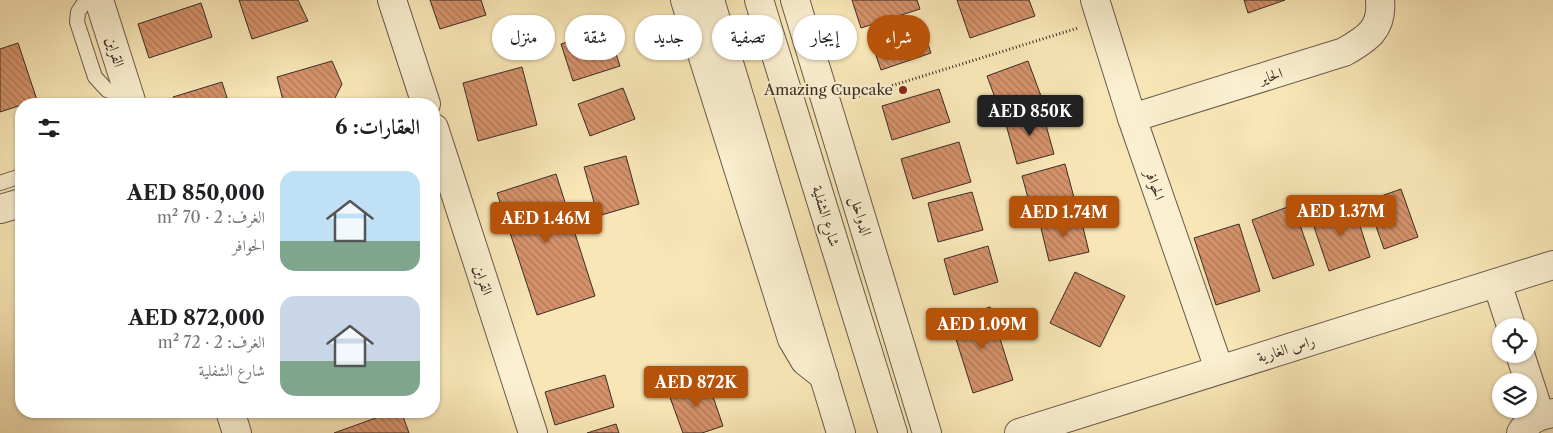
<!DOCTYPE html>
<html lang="ar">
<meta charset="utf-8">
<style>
:root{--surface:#fff;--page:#f6f6f6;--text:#202124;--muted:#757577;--accent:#b45309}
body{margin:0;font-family:"Libre Caslon Text",Amiri,serif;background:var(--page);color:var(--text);direction:rtl;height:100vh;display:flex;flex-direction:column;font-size:19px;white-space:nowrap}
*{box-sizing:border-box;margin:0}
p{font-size:16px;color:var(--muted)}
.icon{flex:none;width:28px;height:28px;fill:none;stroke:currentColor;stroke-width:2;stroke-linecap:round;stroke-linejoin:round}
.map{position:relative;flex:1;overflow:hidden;direction:ltr}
.panel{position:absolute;left:15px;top:98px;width:425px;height:320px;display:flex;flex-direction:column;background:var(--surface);border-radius:20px;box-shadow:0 1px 4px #0004;direction:rtl}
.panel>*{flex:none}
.banner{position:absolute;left:455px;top:15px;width:475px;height:45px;direction:rtl;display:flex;gap:10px}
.fabs{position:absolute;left:1492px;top:318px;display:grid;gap:10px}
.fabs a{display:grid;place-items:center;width:45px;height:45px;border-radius:50%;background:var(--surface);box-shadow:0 1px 4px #0004;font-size:25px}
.price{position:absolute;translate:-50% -42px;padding:0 11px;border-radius:5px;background:var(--accent);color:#fff;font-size:16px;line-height:32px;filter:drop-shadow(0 1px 2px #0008)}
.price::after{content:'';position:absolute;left:50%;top:30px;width:15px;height:11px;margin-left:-8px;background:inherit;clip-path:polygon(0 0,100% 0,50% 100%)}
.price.active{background:#222;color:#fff}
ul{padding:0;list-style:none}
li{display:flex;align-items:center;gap:15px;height:125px;padding:0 20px}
li span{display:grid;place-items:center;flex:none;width:140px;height:100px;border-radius:15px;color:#555}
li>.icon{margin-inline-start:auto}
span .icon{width:60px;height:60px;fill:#fffc;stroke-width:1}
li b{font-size:21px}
h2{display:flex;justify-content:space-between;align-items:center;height:60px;padding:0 20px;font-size:21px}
.pill{padding:0 18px;border-radius:22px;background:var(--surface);box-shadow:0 1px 4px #0004;font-size:18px;line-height:45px}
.pill.active{background:var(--accent);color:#fff}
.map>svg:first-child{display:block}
</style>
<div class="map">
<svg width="1553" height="433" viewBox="0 0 1553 433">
<defs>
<pattern id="building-back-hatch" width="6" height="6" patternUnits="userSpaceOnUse" patternTransform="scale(1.25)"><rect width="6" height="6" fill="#d5926b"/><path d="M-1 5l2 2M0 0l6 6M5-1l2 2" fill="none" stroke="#ae7858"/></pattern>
</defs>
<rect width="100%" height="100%" fill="#f8e6b6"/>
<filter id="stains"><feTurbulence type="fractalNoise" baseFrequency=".004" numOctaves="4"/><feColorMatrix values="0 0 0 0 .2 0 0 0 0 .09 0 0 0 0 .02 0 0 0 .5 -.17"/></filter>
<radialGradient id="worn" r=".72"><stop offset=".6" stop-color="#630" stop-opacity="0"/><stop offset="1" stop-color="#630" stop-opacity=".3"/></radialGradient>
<g fill="url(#building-back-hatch)" stroke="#3a2d27">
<polygon points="239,0 298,0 308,21 252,39"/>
<polygon points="430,0 481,0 486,15 440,29"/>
<polygon points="852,0 917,0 920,9 861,28"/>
<polygon points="957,0 1029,0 1035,16 970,38"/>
<polygon points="1244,0 1285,0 1248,13"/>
<polygon points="201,3 212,37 149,58 138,24"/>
<polygon points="920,21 931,53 881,70 870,38"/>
<polygon points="608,29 620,66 573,81 561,44"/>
<polygon points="18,43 37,100 0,112 0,49"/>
<polygon points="332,61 342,84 332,104 284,104 277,77"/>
<polygon points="1028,61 1041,96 1000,111 987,76"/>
<polygon points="522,67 537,125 478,141 463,83"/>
<polygon points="222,82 229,104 176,104 173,97"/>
<polygon points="623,88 635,119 590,136 578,104"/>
<polygon points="939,89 950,122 892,140 882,106"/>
<polygon points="1042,111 1054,154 1017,164 1005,121"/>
<polygon points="959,142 971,182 913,199 901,159"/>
<polygon points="626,156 639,204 598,216 584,167"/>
<polygon points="1065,164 1076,205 1033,216 1022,176"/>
<polygon points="556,174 595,296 537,315 497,193"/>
<polygon points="1401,189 1418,237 1384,249 1367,201"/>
<polygon points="972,192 983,230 938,242 928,203"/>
<polygon points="1353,204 1370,257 1329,271 1311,218"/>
<polygon points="1293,205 1314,265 1273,279 1252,220"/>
<polygon points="1080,215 1089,252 1049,261 1040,224"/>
<polygon points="1239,224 1260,291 1216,305 1194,238"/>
<polygon points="988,246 998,282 954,295 944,259"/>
<polygon points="1075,272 1125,296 1100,347 1050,323"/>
<polygon points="990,307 1013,380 973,393 950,320"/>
<polygon points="605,375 614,407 555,425 545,392"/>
<polygon points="707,379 723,426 702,433 683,433 668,392"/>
<polygon points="395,411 401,411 409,433 334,433"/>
<polygon points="616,424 619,433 587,433"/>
</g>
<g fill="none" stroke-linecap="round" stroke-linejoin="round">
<g stroke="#6a5b4b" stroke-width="16">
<g id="service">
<polyline points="86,0 78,12 77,22 95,77 107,90 114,93 128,93"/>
<polyline points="0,183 21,176"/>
</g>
</g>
<g stroke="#6a5b4b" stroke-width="30">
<g id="minor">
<polyline points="99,0 132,104"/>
<polyline points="392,0 426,104"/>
<polyline points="685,0 792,339 805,361 824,376"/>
<polyline points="795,0 927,433"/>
<polyline points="1095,0 1132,118 1219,369"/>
<path d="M1132,118L1344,52C1367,39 1383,29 1380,0"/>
<polyline points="434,128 533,433"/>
<polyline points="0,209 21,203"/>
<polyline points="1497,283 1511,326"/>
<polyline points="1520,354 1540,415"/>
<polyline points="230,411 237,433"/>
<polyline points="1019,433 1553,265"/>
<path d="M1521,433C1528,420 1539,415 1553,413"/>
</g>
</g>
<g stroke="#6a5b4b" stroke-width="30">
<g id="tertiary">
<polyline points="710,0 841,433"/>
<polyline points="759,0 893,433"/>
</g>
</g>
<polyline stroke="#3a2d27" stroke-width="3" stroke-dasharray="1 2.5" stroke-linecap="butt" points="852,98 1078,28"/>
<use href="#service" stroke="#faefd0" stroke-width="14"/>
<use href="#minor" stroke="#faefd0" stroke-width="28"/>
<use href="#tertiary" stroke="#faefd0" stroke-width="28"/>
</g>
<circle fill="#8f2418" stroke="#faefd0" stroke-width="2" cx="903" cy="90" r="5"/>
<g text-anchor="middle" stroke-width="4.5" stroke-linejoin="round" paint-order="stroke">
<g font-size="15" fill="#3a2d27" stroke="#faefd0">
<text transform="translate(115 52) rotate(73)" y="5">القراين</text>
<text transform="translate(1271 76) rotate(-17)" y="5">الحاير</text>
<text transform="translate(1155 185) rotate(71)" y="5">الحوافر</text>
<text transform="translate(826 216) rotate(73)" y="5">شارع الشفلية</text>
<text transform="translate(861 216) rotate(73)" y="5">الدواخل</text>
<text transform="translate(483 280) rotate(72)" y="5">القراين</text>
<text transform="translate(1286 349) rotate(-17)" y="5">راس الغارية</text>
</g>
<g font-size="15" fill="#3a2d27" stroke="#faefd0" text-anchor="end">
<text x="893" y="95">Amazing Cupcake</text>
</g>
</g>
<rect width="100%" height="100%" filter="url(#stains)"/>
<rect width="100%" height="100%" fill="url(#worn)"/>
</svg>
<div class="fabs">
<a><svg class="icon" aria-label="locate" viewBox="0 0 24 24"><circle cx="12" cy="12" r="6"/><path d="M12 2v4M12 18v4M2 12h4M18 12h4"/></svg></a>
<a><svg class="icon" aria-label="layers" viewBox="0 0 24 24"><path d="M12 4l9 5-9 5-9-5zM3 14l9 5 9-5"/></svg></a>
</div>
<b class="price active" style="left:1030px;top:137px">AED 850K</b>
<b class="price" style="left:1341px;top:237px">AED 1.37M</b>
<b class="price" style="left:1064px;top:238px">AED 1.74M</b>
<b class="price" style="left:546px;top:244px">AED 1.46M</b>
<b class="price" style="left:982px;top:350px">AED 1.09M</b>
<b class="price" style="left:696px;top:408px">AED 872K</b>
<div class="banner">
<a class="pill active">شراء</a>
<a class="pill">إيجار</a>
<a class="pill">تصفية</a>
<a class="pill">جديد</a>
<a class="pill">شقة</a>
<a class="pill">منزل</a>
</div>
<section class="panel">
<h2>العقارات: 6<svg class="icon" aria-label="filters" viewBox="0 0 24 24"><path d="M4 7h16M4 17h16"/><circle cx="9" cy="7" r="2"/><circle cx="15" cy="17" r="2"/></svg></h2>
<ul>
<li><span style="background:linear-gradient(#bfe0f5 70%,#7fa58c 0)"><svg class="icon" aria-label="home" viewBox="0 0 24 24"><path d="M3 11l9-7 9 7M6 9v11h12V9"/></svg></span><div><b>AED 850,000</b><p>الغرف: 2 · 70 m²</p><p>الحوافر</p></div></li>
<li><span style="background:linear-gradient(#c9d6e8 65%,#7fa58c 0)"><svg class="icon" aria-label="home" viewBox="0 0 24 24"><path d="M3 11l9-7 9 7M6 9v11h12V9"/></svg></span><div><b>AED 872,000</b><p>الغرف: 2 · 72 m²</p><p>شارع الشفلية</p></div></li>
</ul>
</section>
</div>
